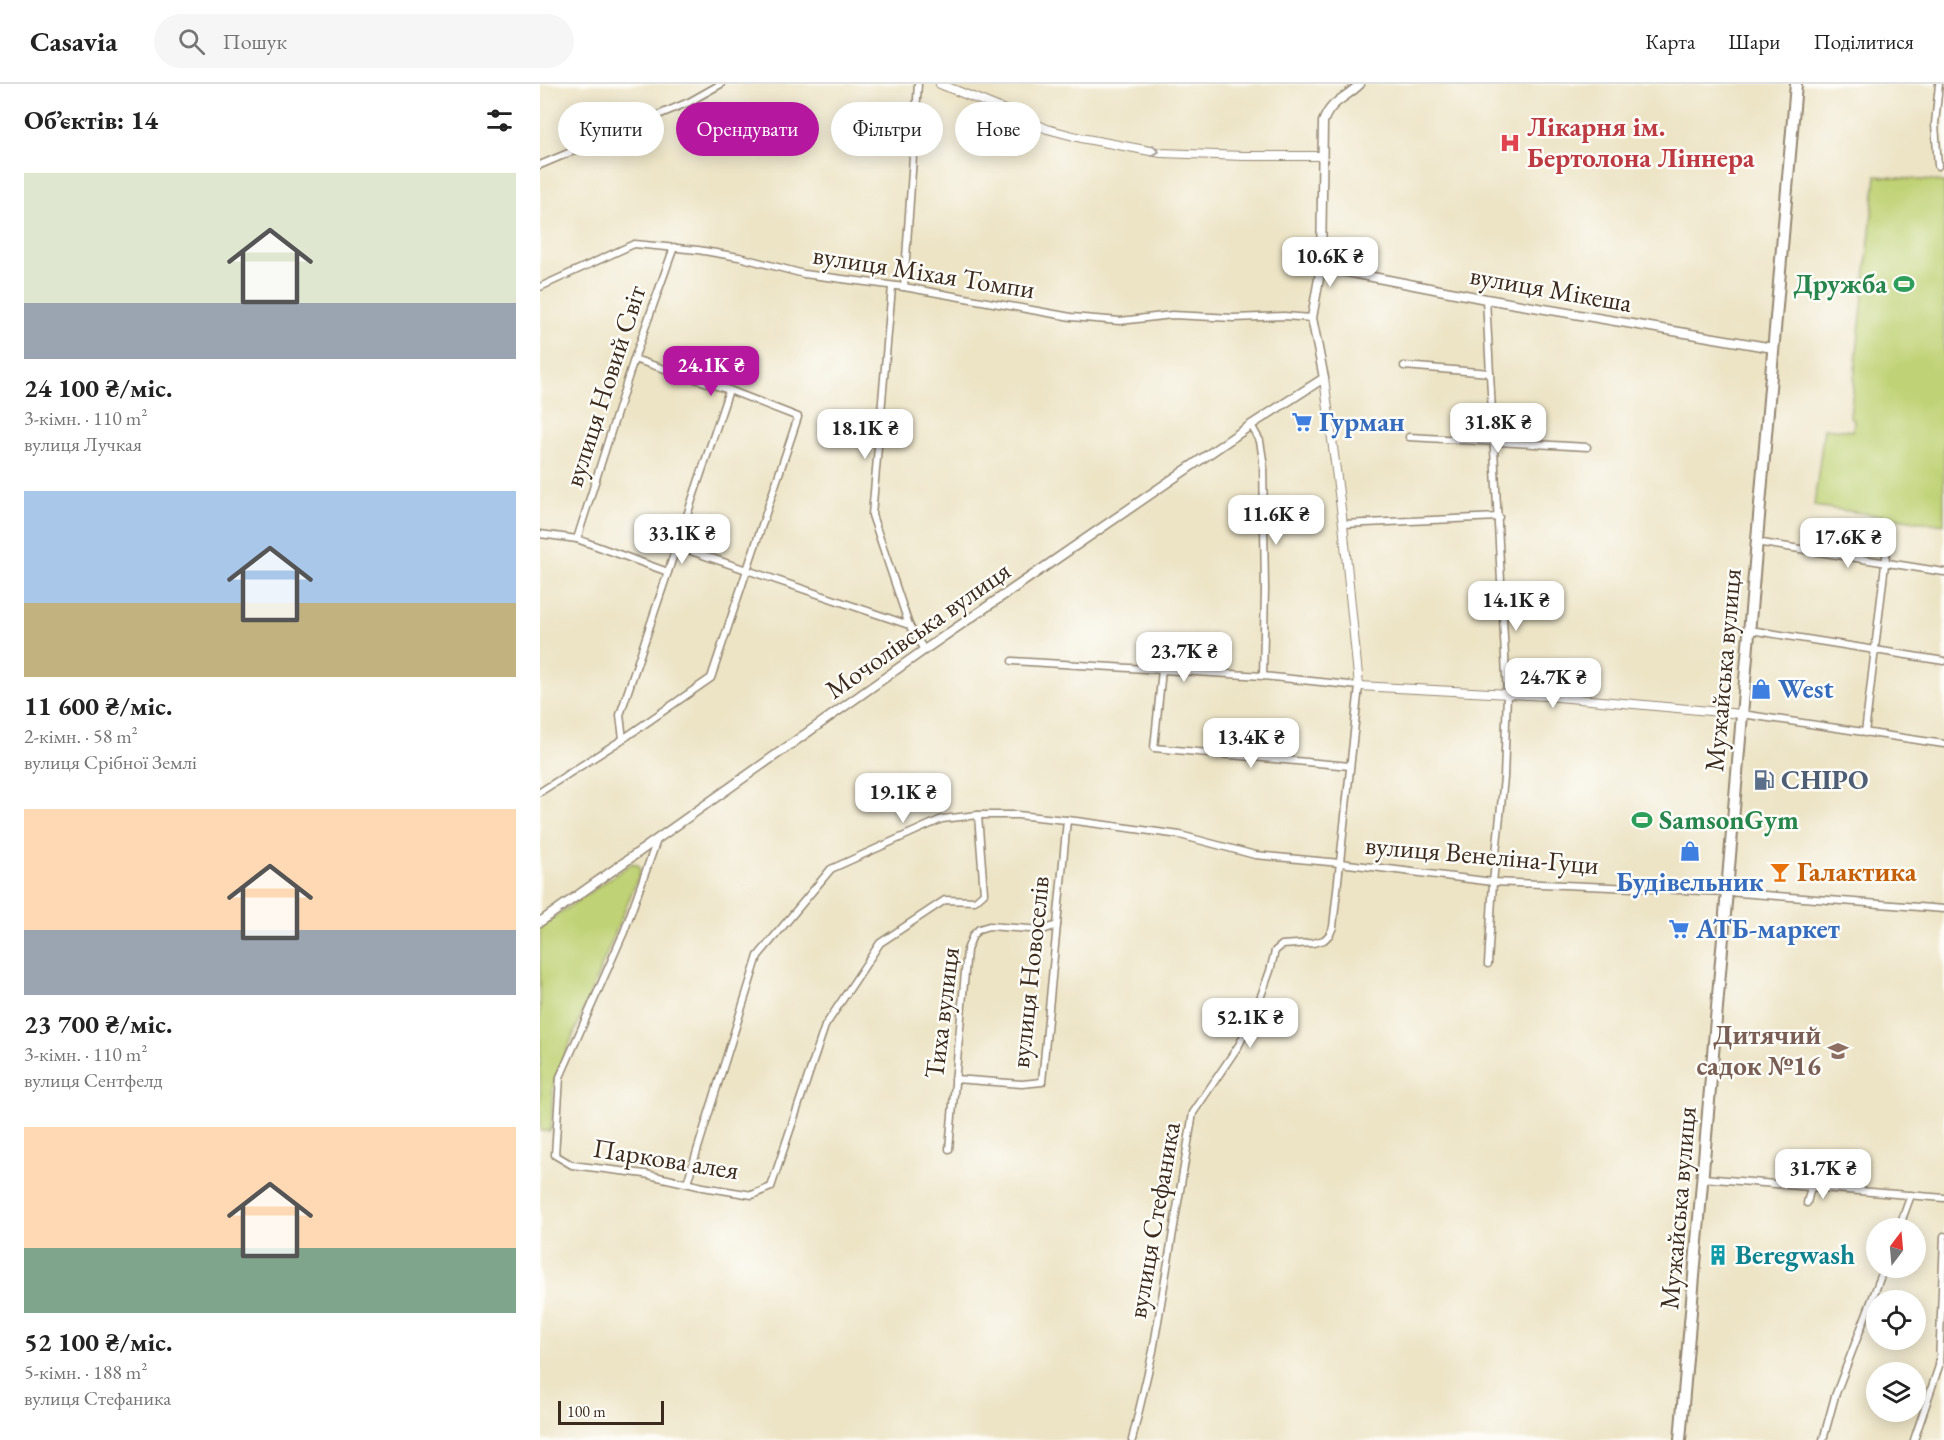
<!DOCTYPE html>
<html lang="uk">
<meta charset="utf-8">
<style>
:root{--surface:#fff;--page:#f6f6f6;--text:#222;--muted:#767676;--line:#e0e0e0;--accent:#b5179e}
body{margin:0;font-family:"EB Garamond",serif;background:var(--page);color:var(--text);height:100vh;display:flex;flex-direction:column;font-size:22px;white-space:nowrap}
*{box-sizing:border-box;margin:0}
p{font-size:20px;color:var(--muted)}
.icon{flex:none;width:33px;height:33px;fill:none;stroke:currentColor;stroke-width:2;stroke-linecap:round;stroke-linejoin:round}
.map{position:relative;flex:1;overflow:hidden}
.side{display:flex;flex-direction:column;background:var(--surface);width:540px}
.side>*{flex:none}
.banner{position:absolute;left:18px;top:18px;width:570px;height:54px;display:flex;gap:12px}
.needle{width:39px;rotate:16deg}
.tools{position:absolute;left:1326px;top:1134px;display:grid;gap:12px}
.tools a{display:grid;place-items:center;width:60px;height:60px;border-radius:50%;background:var(--surface);box-shadow:0 3px 15px #0003;font-size:30px}
.scale{position:absolute;left:18px;bottom:15px;width:106px;box-sizing:border-box;padding-left:6px;border:3px solid #3b2a1e;border-top:0;font-size:16px;line-height:21px;white-space:nowrap;color:#3b2a1e;-webkit-text-stroke:4px #fdfcf7;paint-order:stroke}
.price{position:absolute;translate:-50% -51px;padding:0 14px;border-radius:12px;background:#fff;color:#222;font-size:20px;line-height:39px;filter:drop-shadow(0 2px 3px #0008)}
.price::after{content:'';position:absolute;left:50%;top:36px;width:18px;height:14px;margin-left:-9px;background:inherit;clip-path:polygon(0 0,100% 0,50% 100%)}
.price.selected{background:var(--accent);color:#fff}
ul{padding:0;list-style:none}
li{display:grid;align-content:center;gap:12px;height:318px;padding:0 24px}
li span{display:grid;place-items:center;height:186px;border-radius:0px;color:#555}
li>.icon{margin-inline-start:auto}
span .icon{width:108px;height:108px;fill:#fffc;stroke-width:1}
li b{font-size:26px}
h2{display:flex;justify-content:space-between;align-items:center;height:72px;padding:0 24px;font-size:26px}
.pill{padding:0 21px;border-radius:27px;background:var(--surface);box-shadow:0 3px 15px #0003;font-size:21px;line-height:54px}
.pill.selected{background:var(--accent);color:#fff}
header{display:flex;align-items:center;gap:36px;box-sizing:border-box;height:84px;padding:0 30px;background:var(--surface);border-bottom:2px solid var(--line)}
header strong{font-size:28px}
nav{display:flex;gap:33px;margin-inline-start:auto;font-size:21px}
.search{width:420px;height:54px;background:var(--page);display:flex;align-items:center;gap:15px;box-sizing:border-box;padding:0 21px;border-radius:33px;color:var(--muted);font-size:22px}
main{display:flex;flex:1;min-height:0}
.map>svg:first-child{display:block}
</style>
<header>
<strong>Casavia</strong>
<div class="search"><svg class="icon" aria-label="search" viewBox="0 0 24 24"><circle cx="10" cy="10" r="6"/><path d="M15 15l6 6"/></svg>Пошук</div>
<nav><a>Карта</a><a>Шари</a><a>Поділитися</a></nav>
</header>
<main>
<section class="side">
<h2>Об’єктів: 14<svg class="icon" aria-label="filters" viewBox="0 0 24 24"><path d="M4 7h16M4 17h16"/><circle cx="9" cy="7" r="2"/><circle cx="15" cy="17" r="2"/></svg></h2>
<ul>
<li><span style="background:linear-gradient(#dfe7d0 70%,#9aa5b1 0)"><svg class="icon" aria-label="home" viewBox="0 0 24 24"><path d="M3 11l9-7 9 7M6 9v11h12V9"/></svg></span><div><b>24 100 ₴/міс.</b><p>3-кімн. · 110 m²</p><p>вулиця Лучкая</p></div></li>
<li><span style="background:linear-gradient(#a9c7e8 60%,#c2b280 0)"><svg class="icon" aria-label="home" viewBox="0 0 24 24"><path d="M3 11l9-7 9 7M6 9v11h12V9"/></svg></span><div><b>11 600 ₴/міс.</b><p>2-кімн. · 58 m²</p><p>вулиця Срібної Землі</p></div></li>
<li><span style="background:linear-gradient(#ffd9b3 65%,#9aa5b1 0)"><svg class="icon" aria-label="home" viewBox="0 0 24 24"><path d="M3 11l9-7 9 7M6 9v11h12V9"/></svg></span><div><b>23 700 ₴/міс.</b><p>3-кімн. · 110 m²</p><p>вулиця Сентфелд</p></div></li>
<li><span style="background:linear-gradient(#ffd9b3 65%,#7fa58c 0)"><svg class="icon" aria-label="home" viewBox="0 0 24 24"><path d="M3 11l9-7 9 7M6 9v11h12V9"/></svg></span><div><b>52 100 ₴/міс.</b><p>5-кімн. · 188 m²</p><p>вулиця Стефаника</p></div></li>
</ul>
</section>
<div class="map">
<svg width="1404" height="1356" viewBox="0 0 1404 1356">
<rect width="100%" height="100%" fill="#fdfcf7"/>
<filter id="ink" filterUnits="userSpaceOnUse"><feTurbulence type="fractalNoise" baseFrequency=".0167" numOctaves="2"/><feDisplacementMap in="SourceGraphic" scale="12" xChannelSelector="R" yChannelSelector="G"/><feConvolveMatrix kernelMatrix="1 2 1 2 8 2 1 2 1" color-interpolation-filters="sRGB"/></filter>
<filter id="wash" filterUnits="userSpaceOnUse"><feTurbulence type="fractalNoise" baseFrequency=".008" numOctaves="4" result="noise"/><feDisplacementMap in="SourceGraphic" scale="24" xChannelSelector="R" yChannelSelector="G"/><feGaussianBlur stdDeviation="1.35" result="paint"/><feColorMatrix in="noise" values="0 0 0 0 0 0 0 0 0 0 0 0 0 0 0 0 0 1.4 0 .05"/><feComposite in="paint" operator="in"/></filter>
<g filter="url(#wash)">
<rect width="100%" height="100%" fill="#ede4c6"/>
<g fill="#bfd275" stroke="#7d7e4a" stroke-width="1.5">
<polygon points="1336,92 1404,98 1404,441 1274,422 1284,344 1313,347 1314,336 1310,333"/>
<polygon points="92,779 98,781 100,786 99,791 16,993 13,1003 11,1047 0,1047 0,843"/>
</g>
</g>
<g filter="url(#ink)">
<g fill="none" stroke-linecap="round" stroke-linejoin="round">
<g stroke="#948772" stroke-width="9">
<g id="minor">
<polyline points="0,81 149,18 181,0"/>
<polyline points="1398,82 1395,40 1399,0"/>
<polyline points="0,203 94,160 158,166 199,173 264,190 364,203 531,233 580,237 632,231 694,234 744,232 772,234"/>
<polyline points="352,203 332,431 369,541 384,566"/>
<polyline points="364,203 378,0"/>
<polyline points="946,215 967,610 964,694 953,798 948,880"/>
<polyline points="864,282 950,289"/>
<polyline points="711,341 720,357 723,376 725,505 723,592"/>
<polyline points="869,353 1047,363"/>
<polyline points="803,440 959,433"/>
<polyline points="0,450 37,455 128,488"/>
<polyline points="37,455 94,275 134,163"/>
<polyline points="1216,458 1404,488"/>
<polyline points="136,462 369,541"/>
<polyline points="1210,546 1404,577"/>
<polyline points="472,577 723,592 819,602 793,843 790,850 784,856 773,859 742,861 735,867 730,887 714,931 699,961 653,1029 613,1267 592,1356"/>
<polyline points="622,586 614,664 810,682"/>
<polyline points="1202,630 1404,660"/>
<polyline points="1325,649 1348,455"/>
<polyline points="83,655 80,631 189,306"/>
<polyline points="0,708 83,655 171,594 258,333 189,306 94,275"/>
<polyline points="117,756 84,848 20,993 15,1071 32,1081 105,1090 163,1103 212,1111 231,1103 285,942 340,859 405,816 435,817 444,809 438,731"/>
<polyline points="415,995 482,1000 502,998 527,736"/>
<polyline points="409,1065 427,866 433,851 439,845 449,842 503,846 517,841"/>
<polyline points="1163,1094 1404,1114"/>
<polyline points="147,1099 218,872 291,785 402,735 438,731 477,731 536,737 640,751 715,771 800,779 953,798 1187,808 1404,825"/>
<polyline points="1267,1119 1271,1103"/>
<polyline points="1359,1144 1371,1111"/>
<polyline points="1283,1356 1295,1312 1344,1184"/>
<polyline points="1374,1356 1399,1282 1404,1152"/>
</g>
</g>
<g stroke="#948772" stroke-width="10">
<g id="tertiary">
<polyline points="400,0 467,27 507,45 541,54 621,69 704,72 782,72"/>
<polyline points="784,294 803,440 819,602 1007,612 1202,630"/>
</g>
</g>
<g stroke="#948772" stroke-width="11">
<g id="secondary">
<polyline points="781,183 946,215 1233,264"/>
<path d="M0,838L384,566L711,341L784,294L772,234L781,183L783,38C791,16 805,15 820,0"/>
</g>
</g>
<g stroke="#948772" stroke-width="14">
<polyline id="trunk" points="1140,1356 1256,0"/>
</g>
<use href="#minor" stroke="#fff" stroke-width="6"/>
<use href="#tertiary" stroke="#fff" stroke-width="8"/>
<use href="#secondary" stroke="#fff" stroke-width="8"/>
<use href="#trunk" stroke="#fff" stroke-width="10"/>
</g>
<defs><path id="oneway-chevron" d="M-2-3.5L2.5 0L-2 3.5" fill="none" stroke-width="1.6" stroke-linecap="round" stroke-linejoin="round" transform="scale(1.5)"/></defs>
<use stroke="#a79f9a" href="#oneway-chevron" transform="translate(615 67) rotate(9)"/>
</g>
<defs>
<g id="hospital-bare" transform="scale(1.62)"><path d="M-5-5h3v3.5h4V-5h3V5h-3V1.5h-4V5h-3Z" fill="#e0444e" stroke="#fdfcf7" stroke-width="2.5" paint-order="stroke"/></g>
<g id="stadium-bare" transform="scale(1.62)"><path d="M0-5a6.5 5 0 1 0 0 10a6.5 5 0 1 0 0-10ZM-3.5-1.8h7v3.6h-7Z" fill="#2e9e5b" stroke="#fdfcf7" stroke-width="2.5" paint-order="stroke"/></g>
<g id="supermarket-bare" transform="scale(1.62)"><path d="M-6-5.5h2.5l.6 2H6L4.5 2H-2.5L-4.4-4H-6ZM-1.5 3.2a1.3 1.3 0 1 0 .1 0ZM3 3.2a1.3 1.3 0 1 0 .1 0Z" fill="#3f7fe0" stroke="#fdfcf7" stroke-width="2.5" paint-order="stroke"/></g>
<g id="shop-bare" transform="scale(1.62)"><path d="M-5-2.5h2.3a2.7 3.5 0 0 1 5.4 0H5L5.5 6h-11ZM-1.5-2.5h3a1.5 2.3 0 0 0-3 0Z" fill="#3f7fe0" stroke="#fdfcf7" stroke-width="2.5" paint-order="stroke"/></g>
<g id="fuel-bare" transform="scale(1.62)"><path d="M-5.5-6h7V0h2V4h1.3V-2.5L3-4.5l.8-.8L6-3V5H2.5V1h-1V6h-7ZM-4.2-4.7v3.2H.2V-4.7Z" fill="#5c6f8a" stroke="#fdfcf7" stroke-width="2.5" paint-order="stroke"/></g>
<g id="bar-bare" transform="scale(1.62)"><path d="M-6-5H6L.8 .8V4.5H3.5V6h-7V4.5H-.8V.8Z" fill="#e8710a" stroke="#fdfcf7" stroke-width="2.5" paint-order="stroke"/></g>
<g id="school-bare" transform="scale(1.62)"><path d="M0-5L7-2L0 1L-7-2ZM-4 1L0 2.5L4 1V4Q0 6-4 4Z" fill="#8d6e63" stroke="#fdfcf7" stroke-width="2.5" paint-order="stroke"/></g>
<g id="building-bare" transform="scale(1.62)"><path d="M-4-6H4V6H1V3H-1V6H-4ZM-2.5-4.3h1.7v1.8h-1.7ZM.8-4.3h1.7v1.8H.8ZM-2.5-1h1.7V.8h-1.7ZM.8-1h1.7V.8H.8Z" fill="#0f9aa8" stroke="#fdfcf7" stroke-width="2.5" paint-order="stroke"/></g>
</defs>
<g fill-rule="evenodd">
<use href="#hospital-bare" x="970" y="59"/>
<use href="#stadium-bare" x="1364" y="200"/>
<use href="#supermarket-bare" x="762" y="338"/>
<use href="#shop-bare" x="1221" y="605"/>
<use href="#fuel-bare" x="1224" y="696"/>
<use href="#stadium-bare" x="1102" y="736"/>
<use href="#shop-bare" x="1150" y="767"/>
<use href="#bar-bare" x="1240" y="788"/>
<use href="#supermarket-bare" x="1139" y="845"/>
<use href="#school-bare" x="1298" y="967"/>
<use href="#building-bare" x="1178" y="1171"/>
</g>
<g text-anchor="middle" stroke-width="5" stroke-linejoin="round" paint-order="stroke">
<g font-size="27" font-weight="bold" fill="#be3a42" stroke="#fdfcf7" text-anchor="start">
<text x="987" y="52">Лікарня ім.<tspan x="987" dy="31">Бертолона Ліннера</tspan></text>
</g>
<g font-size="27" fill="#3b2a1e" stroke="#fdfcf7">
<text transform="translate(384 188) rotate(9)" y="9">вулиця Міхая Томпи</text>
<text transform="translate(1011 205) rotate(10)" y="9">вулиця Мікеша</text>
<text transform="translate(65 302) rotate(-72)" y="9">вулиця Новий Світ</text>
<text transform="translate(378 546) rotate(-35)" y="9">Мочолівська вулиця</text>
<text transform="translate(1183 586) rotate(-85)" y="9">Мужайська вулиця</text>
<text transform="translate(942 771) rotate(5)" y="9">вулиця Венеліна-Гуци</text>
<text transform="translate(490 888) rotate(-84)" y="9">вулиця Новоселів</text>
<text transform="translate(402 929) rotate(-83)" y="9">Тиха вулиця</text>
<text transform="translate(126 1075) rotate(9)" y="9">Паркова алея</text>
<text transform="translate(1138 1124) rotate(-85)" y="9">Мужайська вулиця</text>
<text transform="translate(614 1136) rotate(-80)" y="9">вулиця Стефаника</text>
</g>
<g font-size="27" font-weight="bold" fill="#27864d" stroke="#fdfcf7" text-anchor="end">
<text x="1347" y="209">Дружба</text>
<text x="1119" y="745" text-anchor="start">SamsonGym</text>
</g>
<g font-size="27" font-weight="bold" fill="#366cbe" stroke="#fdfcf7" text-anchor="start">
<text x="779" y="347">Гурман</text>
<text x="1238" y="614">West</text>
<text x="1150" y="807" text-anchor="middle">Будівельник</text>
<text x="1156" y="854">АТБ-маркет</text>
</g>
<g font-size="27" font-weight="bold" fill="#4e5e75" stroke="#fdfcf7" text-anchor="start">
<text x="1241" y="705">CHIPO</text>
</g>
<g font-size="27" font-weight="bold" fill="#c56008" stroke="#fdfcf7" text-anchor="start">
<text x="1257" y="797">Галактика</text>
</g>
<g font-size="27" font-weight="bold" fill="#785e54" stroke="#fdfcf7" text-anchor="end">
<text x="1281" y="960">Дитячий<tspan x="1281" dy="31">садок №16</tspan></text>
</g>
<g font-size="27" font-weight="bold" fill="#0d838f" stroke="#fdfcf7" text-anchor="start">
<text x="1195" y="1180">Beregwash</text>
</g>
</g>
</svg>
<div class="tools">
<a><svg class="needle" viewBox="-14 -14 28 28"><path d="M0-13l5 13h-10z" fill="#e53935"/><path d="M0 13l5-13h-10z" fill="#767676"/></svg></a>
<a><svg class="icon" aria-label="locate" viewBox="0 0 24 24"><circle cx="12" cy="12" r="6"/><path d="M12 2v4M12 18v4M2 12h4M18 12h4"/></svg></a>
<a><svg class="icon" aria-label="layers" viewBox="0 0 24 24"><path d="M12 4l9 5-9 5-9-5zM3 14l9 5 9-5"/></svg></a>
</div>
<div class="scale">100 m</div>
<b class="price" style="left:790px;top:204px">10.6K ₴</b>
<b class="price selected" style="left:171px;top:313px">24.1K ₴</b>
<b class="price" style="left:958px;top:370px">31.8K ₴</b>
<b class="price" style="left:325px;top:376px">18.1K ₴</b>
<b class="price" style="left:736px;top:462px">11.6K ₴</b>
<b class="price" style="left:142px;top:481px">33.1K ₴</b>
<b class="price" style="left:1308px;top:485px">17.6K ₴</b>
<b class="price" style="left:976px;top:548px">14.1K ₴</b>
<b class="price" style="left:644px;top:599px">23.7K ₴</b>
<b class="price" style="left:1013px;top:625px">24.7K ₴</b>
<b class="price" style="left:711px;top:685px">13.4K ₴</b>
<b class="price" style="left:363px;top:740px">19.1K ₴</b>
<b class="price" style="left:710px;top:965px">52.1K ₴</b>
<b class="price" style="left:1283px;top:1116px">31.7K ₴</b>
<div class="banner">
<a class="pill">Купити</a>
<a class="pill selected">Орендувати</a>
<a class="pill">Фільтри</a>
<a class="pill">Нове</a>
</div>
</div>
</main>
